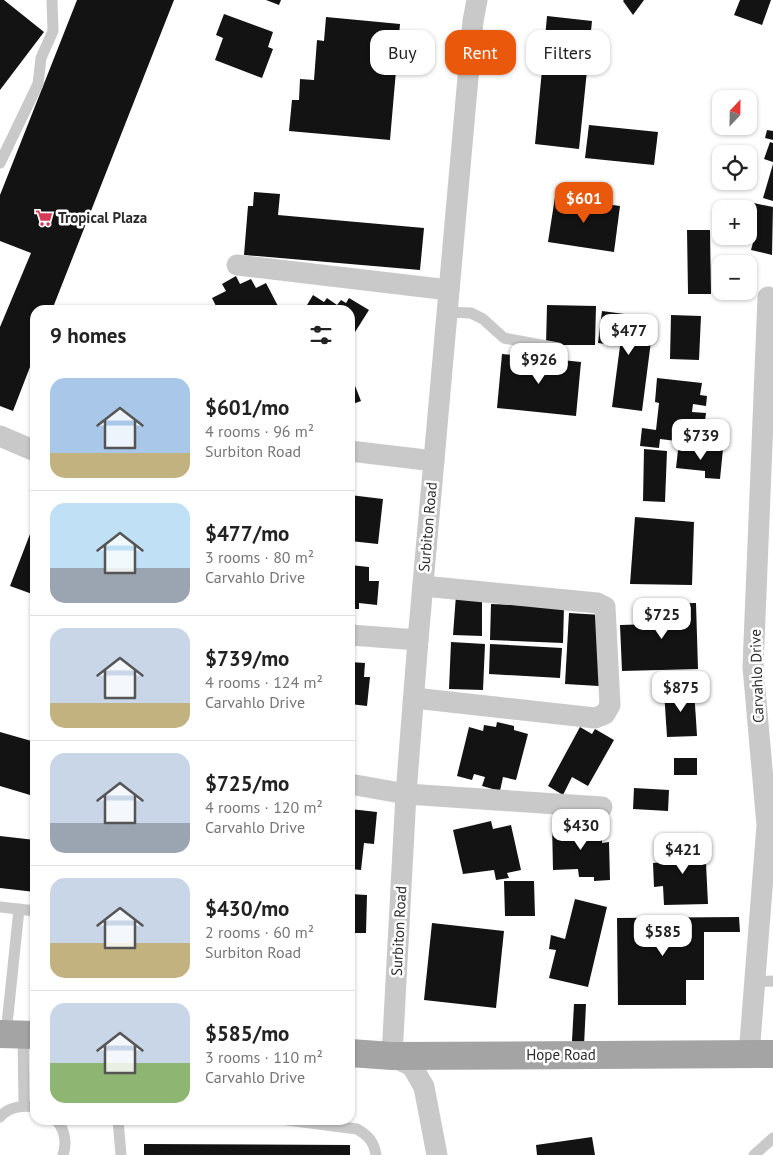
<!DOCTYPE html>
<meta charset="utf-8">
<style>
:root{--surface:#fff;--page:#f2f2f2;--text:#222;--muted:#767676;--line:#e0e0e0;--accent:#ea580c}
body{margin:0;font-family:"PT Sans",sans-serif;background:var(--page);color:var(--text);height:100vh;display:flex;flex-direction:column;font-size:19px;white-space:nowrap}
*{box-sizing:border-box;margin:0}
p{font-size:16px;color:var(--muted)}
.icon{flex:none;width:28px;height:28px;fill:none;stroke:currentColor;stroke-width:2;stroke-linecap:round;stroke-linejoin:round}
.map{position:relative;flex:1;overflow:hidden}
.details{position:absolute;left:30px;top:305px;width:325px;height:820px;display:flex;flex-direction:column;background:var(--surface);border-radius:15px;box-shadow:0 1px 4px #0004}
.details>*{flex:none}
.top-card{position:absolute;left:370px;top:30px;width:328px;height:45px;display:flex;gap:10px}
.needle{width:32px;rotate:22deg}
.tools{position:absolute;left:712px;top:90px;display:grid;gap:10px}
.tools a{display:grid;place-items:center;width:45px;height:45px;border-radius:10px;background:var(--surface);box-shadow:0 1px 4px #0004;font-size:25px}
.price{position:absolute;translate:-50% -42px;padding:0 11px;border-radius:10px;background:#fff;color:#222;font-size:16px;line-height:32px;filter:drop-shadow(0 1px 2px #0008)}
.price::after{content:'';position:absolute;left:50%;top:30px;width:15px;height:11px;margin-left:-8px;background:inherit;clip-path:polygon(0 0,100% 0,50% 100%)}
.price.current{background:var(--accent);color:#fff}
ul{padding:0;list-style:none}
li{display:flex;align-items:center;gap:15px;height:125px;padding:0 20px}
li+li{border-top:1px solid var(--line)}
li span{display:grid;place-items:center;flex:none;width:140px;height:100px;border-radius:15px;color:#555}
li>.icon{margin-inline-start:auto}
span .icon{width:60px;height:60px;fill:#fffc;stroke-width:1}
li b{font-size:21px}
h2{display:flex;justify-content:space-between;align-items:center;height:60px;padding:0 20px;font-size:21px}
.pill{padding:0 18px;border-radius:15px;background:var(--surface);box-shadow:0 1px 4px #0004;font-size:18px;line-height:45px}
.pill.current{background:var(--accent);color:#fff}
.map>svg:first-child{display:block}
</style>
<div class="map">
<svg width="773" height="1155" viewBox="0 0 773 1155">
<rect width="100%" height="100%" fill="#fff"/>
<g fill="#131313">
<polygon points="0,0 4,0 44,32 0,90"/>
<polygon points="77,0 174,0 52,310 35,310 35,354 13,411 0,406 0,327 31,253 0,241 0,195"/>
<polygon points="266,0 281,0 279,5"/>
<polygon points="624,0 644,0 633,15 623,1"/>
<polygon points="740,0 771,0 762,25 734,15"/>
<polygon points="224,14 273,32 268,47 273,49 262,78 215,60 223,38 216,35"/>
<polygon points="547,16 592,21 579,149 535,144"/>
<polygon points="326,17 400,24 390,140 289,131 292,100 299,100 300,79 314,80 317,40 324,41"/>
<polygon points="589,125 658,132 654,165 585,158"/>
<polygon points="767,130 773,131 773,140 765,138"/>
<polygon points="770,142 773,143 773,162 764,159"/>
<polygon points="773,164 773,201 763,198"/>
<polygon points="254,192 280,194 278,215 424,228 420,270 244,255 248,206 253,206"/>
<polygon points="555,197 620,206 614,252 548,242"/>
<polygon points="749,202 773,207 772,255 751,250 755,235 749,234"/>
<polygon points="687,230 710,230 711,294 688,294"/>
<polygon points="236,276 240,284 251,279 256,288 266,283 280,310 218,310 212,298 226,291 222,284"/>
<polygon points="313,295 324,302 327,298 337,305 341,300 346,303 349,298 369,310 350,340 350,310 304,310"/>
<polygon points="547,305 596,306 595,345 546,345"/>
<polygon points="602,311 654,318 642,411 612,407 620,346 598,343"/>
<polygon points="671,315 701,316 699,360 670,359"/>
<polygon points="502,354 581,362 576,416 497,408"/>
<polygon points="350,373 361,401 350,405"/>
<polygon points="657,378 702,383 700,395 707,396 706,406 693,404 692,412 706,413 704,429 693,428 692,431 704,432 702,444 660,439 659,448 640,446 642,428 656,430 659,403 655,402"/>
<polygon points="686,446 723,449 720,479 705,478 705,471 676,468 678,450 686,450"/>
<polygon points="644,449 667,451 665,502 643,501"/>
<polygon points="350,495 383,499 378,544 350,541"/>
<polygon points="635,517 694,522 692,585 630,584"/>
<polygon points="35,521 35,595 10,586"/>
<polygon points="350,565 369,567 369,581 379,581 377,605 359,603 359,609 350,609"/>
<polygon points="456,595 482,595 482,636 453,635"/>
<polygon points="696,603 698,669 622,671 620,625 653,624 652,604"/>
<polygon points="491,604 564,607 563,643 490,640"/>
<polygon points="569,613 602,615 599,686 565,684"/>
<polygon points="451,642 485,644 483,690 449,689"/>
<polygon points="490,644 562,648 560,678 489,674"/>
<polygon points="350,662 365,663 364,677 370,677 367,706 350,704"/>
<polygon points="694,689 697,736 667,737 664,691"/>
<polygon points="497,722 514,726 514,730 528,734 516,780 503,777 500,791 482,786 485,777 474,774 472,780 457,776 469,727 483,731 484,725 496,727"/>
<polygon points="580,727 592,734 595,729 614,740 588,786 572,777 563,795 548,786"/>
<polygon points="0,732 35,742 35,778 30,795 0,786"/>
<rect x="674" y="758" width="23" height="17"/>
<polygon points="634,788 669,790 668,811 633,809"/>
<polygon points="350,809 377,812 374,844 364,843 361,870 350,869"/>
<polygon points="491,821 493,829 511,825 521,870 507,873 509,878 496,880 494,870 463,874 453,830"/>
<polygon points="552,823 582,823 582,827 602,827 602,843 609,842 610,880 594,881 594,877 579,877 578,869 553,870"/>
<polygon points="0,836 35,840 35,892 0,888"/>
<polygon points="705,843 708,904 664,905 663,886 654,887 653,863 665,862 665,845"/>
<polygon points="504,881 534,881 535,916 505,916"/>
<polygon points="350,894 367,895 366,933 350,933"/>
<polygon points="575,899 607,907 588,987 549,978 556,950 549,949 551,935 565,939"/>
<polygon points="739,917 740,932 704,932 704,980 686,980 686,1005 618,1005 617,918"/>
<polygon points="432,923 504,931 496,1008 424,1000"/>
<polygon points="574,1004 586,1004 584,1046 572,1041"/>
<polygon points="592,1137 595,1155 537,1155 536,1145"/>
<polygon points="144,1144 350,1145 350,1155 144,1155"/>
</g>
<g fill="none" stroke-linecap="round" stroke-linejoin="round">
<g stroke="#c9c9c9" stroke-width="11">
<polyline points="0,163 38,84 41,58 53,31 52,0"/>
<polyline points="447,312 471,313 483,319 504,338 558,348"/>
<polyline points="0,907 35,911"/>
<polyline points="754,982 773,981"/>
<polyline points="6,1034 19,909"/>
<polyline points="23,1035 24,1105"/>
<path d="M0,1117C8,1107 23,1105 35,1107"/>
<path d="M56,1120C65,1129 67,1143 63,1155"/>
<polyline points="118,1120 121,1155"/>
<path d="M287,1120L357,1129C369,1136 374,1142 376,1155"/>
<polyline points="754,1155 773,1138"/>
</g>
<g stroke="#c9c9c9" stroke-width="21">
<polyline points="237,265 449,290"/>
<polyline points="0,436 35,451"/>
<polyline points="350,451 434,461"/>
<polyline points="350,635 418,640"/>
<polyline points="414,698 595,718 605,714 610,705 605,607 597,603 423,586"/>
<polyline points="350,784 406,794 602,807"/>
<polyline points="749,1055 767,825 753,667 768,297"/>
<polyline points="437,1155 424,1087 412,1066 392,1056 406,794 418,640 473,21 477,0"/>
</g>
<g stroke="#a4a4a4" stroke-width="28">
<polyline points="0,1034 35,1035"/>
<polyline points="350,1053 392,1056 773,1054"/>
</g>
</g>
<defs>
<g id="supermarket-bare" transform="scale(1.35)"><path d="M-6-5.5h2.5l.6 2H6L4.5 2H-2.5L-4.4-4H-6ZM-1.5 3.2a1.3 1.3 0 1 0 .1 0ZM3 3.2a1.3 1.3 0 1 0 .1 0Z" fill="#d73a54" stroke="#fff" stroke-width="2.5" paint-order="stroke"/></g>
</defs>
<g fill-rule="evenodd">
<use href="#supermarket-bare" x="44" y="218"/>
</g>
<g text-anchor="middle" stroke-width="5" stroke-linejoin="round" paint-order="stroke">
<g font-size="15" font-weight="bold" fill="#2c2c2c" stroke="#fff" text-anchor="start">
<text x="58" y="223">Tropical Plaza</text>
</g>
<g font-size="15" fill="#2c2c2c" stroke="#fff">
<text transform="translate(428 527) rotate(-85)" y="5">Surbiton Road</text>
<text transform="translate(757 676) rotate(-92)" y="5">Carvahlo Drive</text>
<text transform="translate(399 931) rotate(-87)" y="5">Surbiton Road</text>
<text x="561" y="1060">Hope Road</text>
</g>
</g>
</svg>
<div class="tools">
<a><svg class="needle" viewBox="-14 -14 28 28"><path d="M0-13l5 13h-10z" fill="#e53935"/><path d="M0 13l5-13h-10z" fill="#767676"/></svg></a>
<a><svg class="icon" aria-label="locate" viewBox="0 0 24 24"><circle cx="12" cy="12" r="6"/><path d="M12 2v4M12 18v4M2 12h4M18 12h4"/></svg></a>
<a>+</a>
<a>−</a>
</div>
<b class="price current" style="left:584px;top:224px">$601</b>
<b class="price" style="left:629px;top:356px">$477</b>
<b class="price" style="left:539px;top:385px">$926</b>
<b class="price" style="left:701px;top:461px">$739</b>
<b class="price" style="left:662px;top:640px">$725</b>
<b class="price" style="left:681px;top:713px">$875</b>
<b class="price" style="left:581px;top:851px">$430</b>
<b class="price" style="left:683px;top:875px">$421</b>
<b class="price" style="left:663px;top:957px">$585</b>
<div class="top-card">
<a class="pill">Buy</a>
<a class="pill current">Rent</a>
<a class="pill">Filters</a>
</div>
<section class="details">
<h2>9 homes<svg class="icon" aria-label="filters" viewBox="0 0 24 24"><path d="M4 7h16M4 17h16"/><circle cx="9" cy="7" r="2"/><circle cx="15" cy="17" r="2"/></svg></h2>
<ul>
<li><span style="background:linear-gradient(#a9c7e8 75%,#c2b280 0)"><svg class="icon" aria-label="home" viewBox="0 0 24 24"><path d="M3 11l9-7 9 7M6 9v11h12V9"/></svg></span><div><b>$601/mo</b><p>4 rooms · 96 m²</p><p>Surbiton Road</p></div></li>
<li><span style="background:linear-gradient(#bfe0f5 65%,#9aa5b1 0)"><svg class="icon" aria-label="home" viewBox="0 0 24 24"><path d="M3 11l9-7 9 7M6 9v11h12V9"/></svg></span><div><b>$477/mo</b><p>3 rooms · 80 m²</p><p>Carvahlo Drive</p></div></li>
<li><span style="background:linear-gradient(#c9d6e8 75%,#c2b280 0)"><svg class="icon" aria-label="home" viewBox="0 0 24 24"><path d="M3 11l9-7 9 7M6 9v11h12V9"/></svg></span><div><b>$739/mo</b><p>4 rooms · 124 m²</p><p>Carvahlo Drive</p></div></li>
<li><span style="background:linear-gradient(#c9d6e8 70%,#9aa5b1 0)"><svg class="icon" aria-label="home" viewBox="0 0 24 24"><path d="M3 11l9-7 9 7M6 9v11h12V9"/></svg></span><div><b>$725/mo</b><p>4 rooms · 120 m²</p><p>Carvahlo Drive</p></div></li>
<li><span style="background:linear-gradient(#c9d6e8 65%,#c2b280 0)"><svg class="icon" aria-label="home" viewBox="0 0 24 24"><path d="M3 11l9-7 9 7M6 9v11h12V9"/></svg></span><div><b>$430/mo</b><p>2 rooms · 60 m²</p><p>Surbiton Road</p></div></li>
<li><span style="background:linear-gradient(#c9d6e8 60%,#8fb573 0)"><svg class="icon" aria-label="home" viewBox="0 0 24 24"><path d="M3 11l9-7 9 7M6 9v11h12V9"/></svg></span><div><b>$585/mo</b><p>3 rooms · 110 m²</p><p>Carvahlo Drive</p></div></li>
</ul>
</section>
</div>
